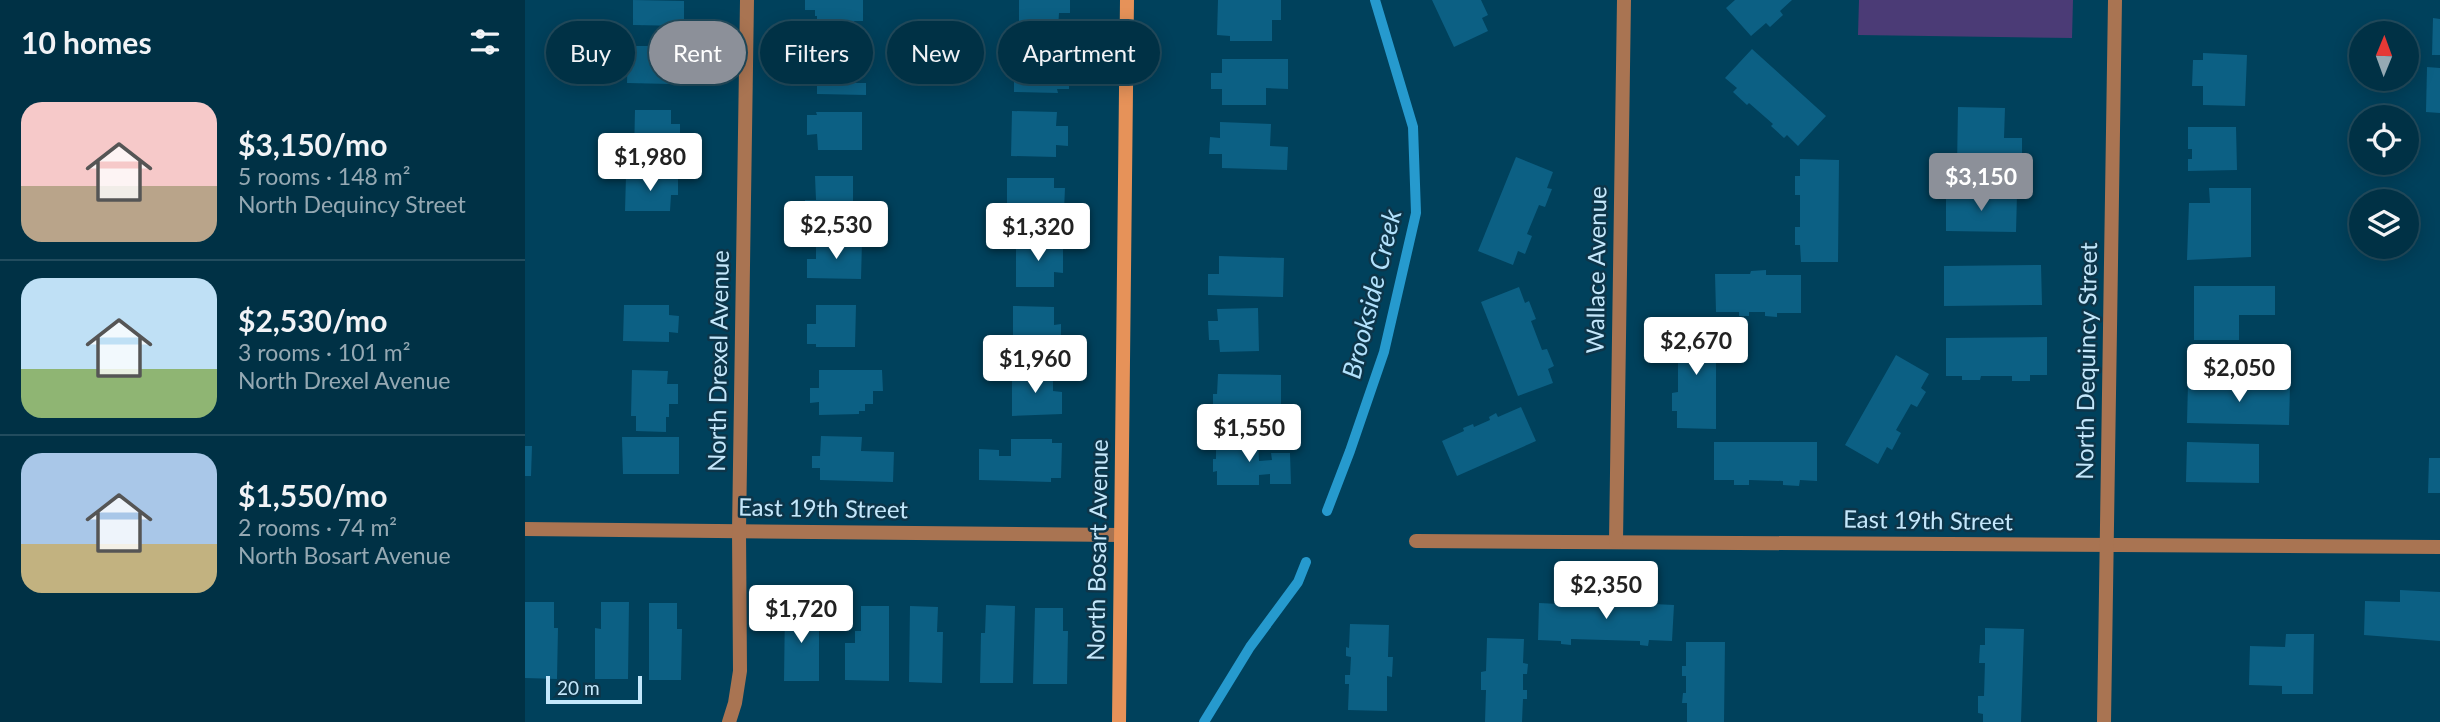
<!DOCTYPE html>
<meta charset="utf-8">
<style>
:root{--surface:#003145;--page:#0e3d50;--text:#f1f3f6;--muted:#95a9b3;--line:#224c5e;--accent:#8c9099}
body{margin:0;font-family:Lato,sans-serif;background:var(--page);color:var(--text);height:100vh;display:flex;flex-direction:column;font-size:26px;white-space:nowrap}
*{box-sizing:border-box;margin:0}
p{font-size:23px;color:var(--muted)}
.icon{flex:none;width:38px;height:38px;fill:none;stroke:currentColor;stroke-width:2;stroke-linecap:round;stroke-linejoin:round}
.map{position:relative;flex:1;overflow:hidden}
.drawer{display:flex;flex-direction:column;background:var(--surface);width:525px}
.drawer>*{flex:none}
.hud{position:absolute;left:21px;top:21px;width:665px;height:63px;display:flex;gap:14px}
.needle{width:46px;rotate:1deg}
.fabs{position:absolute;left:1824px;top:21px;display:grid;gap:14px}
.fabs a{display:grid;place-items:center;width:70px;height:70px;border-radius:50%;background:var(--surface);box-shadow:0 4px 18px #0003,0 0 0 2px var(--line);font-size:35px}
.scale{position:absolute;left:21px;bottom:18px;width:96px;box-sizing:border-box;padding-left:7px;border:4px solid #c4e7fb;border-top:0;font-size:19px;line-height:24px;white-space:nowrap;color:#c4e7fb;-webkit-text-stroke:5px #0d3549;paint-order:stroke}
.price{position:absolute;translate:-50% -60px;padding:0 16px;border-radius:7px;background:#fff;color:#222;font-size:23px;line-height:46px;filter:drop-shadow(0 2px 4px #0008)}
.price::after{content:'';position:absolute;left:50%;top:42px;width:21px;height:16px;margin-left:-10px;background:inherit;clip-path:polygon(0 0,100% 0,50% 100%)}
.price.on{background:var(--accent);color:#fff}
ul{padding:0;list-style:none}
li{display:flex;align-items:center;gap:21px;height:175px;padding:0 21px}
li+li{border-top:2px solid var(--line)}
li span{display:grid;place-items:center;flex:none;width:196px;height:140px;border-radius:21px;color:#555}
li>.icon{margin-inline-start:auto}
span .icon{width:84px;height:84px;fill:#fffc;stroke-width:1}
li b{font-size:30px}
h2{display:flex;justify-content:space-between;align-items:center;height:84px;padding:0 21px;font-size:30px}
.chip{padding:0 24px;border-radius:32px;background:var(--surface);box-shadow:0 4px 18px #0003,0 0 0 2px var(--line);font-size:24px;line-height:63px}
.chip.on{background:var(--accent);color:#fff}
main{display:flex;flex:1;min-height:0}
.map>svg:first-child{display:block}
</style>
<main>
<section class="drawer">
<h2>10 homes<svg class="icon" aria-label="filters" viewBox="0 0 24 24"><path d="M4 7h16M4 17h16"/><circle cx="9" cy="7" r="2"/><circle cx="15" cy="17" r="2"/></svg></h2>
<ul>
<li><span style="background:linear-gradient(#f6c9c9 60%,#b9a48a 0)"><svg class="icon" aria-label="home" viewBox="0 0 24 24"><path d="M3 11l9-7 9 7M6 9v11h12V9"/></svg></span><div><b>$3,150/mo</b><p>5 rooms · 148 m²</p><p>North Dequincy Street</p></div></li>
<li><span style="background:linear-gradient(#bfe0f5 65%,#8fb573 0)"><svg class="icon" aria-label="home" viewBox="0 0 24 24"><path d="M3 11l9-7 9 7M6 9v11h12V9"/></svg></span><div><b>$2,530/mo</b><p>3 rooms · 101 m²</p><p>North Drexel Avenue</p></div></li>
<li><span style="background:linear-gradient(#a9c7e8 65%,#c2b280 0)"><svg class="icon" aria-label="home" viewBox="0 0 24 24"><path d="M3 11l9-7 9 7M6 9v11h12V9"/></svg></span><div><b>$1,550/mo</b><p>2 rooms · 74 m²</p><p>North Bosart Avenue</p></div></li>
</ul>
</section>
<div class="map">
<svg width="1915" height="722" viewBox="0 0 1915 722">
<rect width="100%" height="100%" fill="#00415c"/>
<polygon fill="#4b3b76" points="1334,0 1548,0 1547,38 1333,35"/>
<g fill="none" stroke-linecap="round" stroke-linejoin="round">
<g stroke="#269ace" stroke-width="10">
<polyline points="802,511 825,451 859,352 891,213 888,127 850,0"/>
<polyline points="679,722 725,647 773,582 781,562"/>
</g>
</g>
<g fill="#0c6084">
<polygon points="108,0 159,1 159,26 108,25"/>
<polygon points="280,0 338,0 338,21 329,21 329,38 298,38 299,20 292,20 292,16 290,16 290,10 280,10"/>
<polygon points="494,0 545,0 545,13 534,13 533,29 494,27"/>
<polygon points="693,0 756,0 756,20 747,20 747,41 705,41 705,36 692,35"/>
<polygon points="907,0 956,0 963,15 957,18 963,31 929,47"/>
<polygon points="1210,0 1267,0 1255,11 1258,15 1245,27 1241,23 1226,36 1201,8"/>
<polygon points="1908,18 1915,19 1915,55 1907,55"/>
<polygon points="103,46 147,46 147,56 157,56 156,74 146,74 146,84 102,83"/>
<polygon points="489,46 534,47 534,62 544,62 544,89 532,89 533,93 489,92"/>
<polygon points="292,47 330,47 329,83 341,83 341,95 292,94 292,84 279,84 280,66 292,67"/>
<polygon points="1227,49 1301,116 1273,146 1262,135 1259,138 1246,126 1248,124 1224,103 1222,105 1208,92 1212,88 1200,78"/>
<polygon points="1678,53 1722,55 1720,106 1678,105 1678,86 1667,86 1668,60 1678,60"/>
<polygon points="697,59 763,59 763,89 741,88 741,105 697,105 697,89 686,89 686,73 697,73"/>
<polygon points="1902,67 1915,68 1915,113 1901,112"/>
<polygon points="1433,107 1480,108 1479,138 1497,138 1497,167 1432,166"/>
<polygon points="110,110 146,110 146,124 155,124 155,143 147,143 146,156 109,155"/>
<polygon points="487,111 532,112 531,126 543,126 543,146 531,145 531,157 486,156"/>
<polygon points="291,112 337,112 337,150 293,150 292,134 282,135 282,115 292,115"/>
<polygon points="695,122 746,124 745,146 763,147 762,170 697,168 697,154 684,154 685,137 695,138"/>
<polygon points="1663,127 1711,127 1712,170 1663,171 1663,159 1667,159 1667,149 1663,149"/>
<polygon points="991,157 1028,172 1022,188 1027,189 1020,207 1014,205 1002,234 1007,236 1000,254 993,251 988,265 953,251"/>
<polygon points="1275,159 1314,160 1313,262 1276,262 1275,245 1270,245 1270,227 1275,227 1275,195 1270,195 1270,176 1275,176"/>
<polygon points="101,175 153,176 153,195 146,195 145,211 100,211"/>
<polygon points="290,176 328,176 328,222 291,222 291,219 280,219 280,200 291,200"/>
<polygon points="482,178 529,178 529,188 540,188 539,211 530,211 530,220 482,219"/>
<polygon points="1684,188 1726,188 1726,257 1662,260 1664,203 1685,203"/>
<polygon points="1421,194 1492,194 1491,232 1421,231"/>
<polygon points="291,241 337,242 336,279 282,278 282,259 291,259"/>
<polygon points="491,241 538,242 538,273 529,272 529,287 491,287"/>
<polygon points="694,256 759,258 758,297 683,295 683,274 694,274"/>
<polygon points="1516,265 1517,305 1419,306 1419,266"/>
<polygon points="1241,270 1241,275 1276,275 1276,313 1252,313 1252,317 1240,316 1240,312 1224,312 1224,316 1214,316 1214,312 1191,312 1190,274 1225,274 1226,271"/>
<polygon points="1669,286 1750,286 1750,315 1714,315 1714,340 1669,340"/>
<polygon points="994,287 1000,303 1004,301 1011,319 1006,321 1017,350 1022,349 1029,366 1023,369 1028,383 993,396 956,302"/>
<polygon points="99,305 144,305 144,315 154,316 153,333 144,332 144,342 98,341"/>
<polygon points="291,305 331,305 330,347 291,347 291,344 282,344 282,324 291,324"/>
<polygon points="488,306 529,307 529,325 536,324 536,337 528,337 528,348 488,348"/>
<polygon points="733,308 734,351 695,352 694,340 684,340 683,321 693,321 692,309"/>
<polygon points="1153,325 1191,325 1191,429 1152,428 1152,411 1147,411 1147,393 1153,392 1153,361 1148,361 1148,342 1153,342"/>
<polygon points="1522,337 1522,375 1505,375 1505,381 1487,381 1487,376 1456,376 1455,380 1437,380 1437,376 1421,376 1421,338"/>
<polygon points="1371,355 1404,374 1396,388 1401,392 1392,407 1386,404 1371,430 1376,433 1367,450 1362,447 1353,464 1320,445"/>
<polygon points="107,370 143,371 142,384 153,384 153,404 144,404 144,417 141,417 141,432 111,431 111,416 106,416"/>
<polygon points="294,370 357,370 358,391 348,391 348,404 340,404 340,411 334,411 334,414 294,415 294,402 285,403 285,388 294,388"/>
<polygon points="487,372 528,372 528,391 537,392 537,414 487,416"/>
<polygon points="693,374 756,375 756,418 693,418 693,405 688,405 688,394 692,394"/>
<polygon points="1663,383 1765,385 1764,425 1662,423"/>
<polygon points="996,407 1011,441 932,476 917,441 939,431 938,428 948,424 949,427 965,420 964,417 971,413 973,417"/>
<polygon points="296,436 337,437 336,451 369,452 368,482 295,480 295,468 287,468 287,456 295,456"/>
<polygon points="97,437 154,437 154,474 98,474"/>
<polygon points="486,439 527,439 527,443 537,443 536,478 526,478 526,482 454,480 454,449 474,450 474,456 486,456"/>
<polygon points="733,440 734,461 747,460 746,453 765,453 766,484 745,484 745,474 734,475 734,485 692,485 692,471 688,472 688,459 691,459 691,441"/>
<polygon points="1189,442 1292,442 1292,481 1275,480 1274,486 1258,485 1258,481 1224,480 1224,485 1209,485 1209,480 1189,480"/>
<polygon points="1662,442 1734,444 1734,483 1661,482"/>
<polygon points="0,446 7,446 6,476 0,476"/>
<polygon points="1904,458 1915,458 1915,493 1903,493"/>
<polygon points="1875,590 1915,592 1915,641 1839,635 1840,601 1875,602"/>
<polygon points="1055,595 1108,597 1108,603 1149,605 1147,641 1124,640 1123,646 1115,645 1115,641 1046,639 1046,645 1036,644 1036,641 1013,640 1014,603 1055,605"/>
<polygon points="0,602 29,602 29,628 33,628 32,679 0,678"/>
<polygon points="76,602 104,602 103,679 70,679 70,628 76,629"/>
<polygon points="124,603 152,603 152,629 157,629 156,680 124,680"/>
<polygon points="461,605 490,606 488,683 455,683 456,633 460,633"/>
<polygon points="260,606 288,606 288,630 294,630 294,681 259,681"/>
<polygon points="336,606 364,606 364,681 320,680 320,643 330,643 330,631 336,631"/>
<polygon points="385,606 413,607 412,632 418,632 417,683 384,682"/>
<polygon points="510,608 538,608 538,631 543,631 542,684 508,684"/>
<polygon points="825,624 864,625 863,657 868,657 867,677 862,676 862,711 823,710 824,684 820,684 820,675 825,675 826,657 821,656 821,647 824,648"/>
<polygon points="1460,628 1499,629 1496,722 1458,722 1458,714 1453,713 1453,696 1459,696 1460,663 1454,663 1455,645 1460,645"/>
<polygon points="1761,634 1789,634 1788,694 1757,694 1757,686 1724,685 1725,646 1760,647"/>
<polygon points="962,638 999,639 998,663 1003,664 1002,674 998,674 998,690 1002,690 1002,699 998,699 997,722 960,722 961,690 956,690 956,672 961,671"/>
<polygon points="1161,642 1200,642 1199,722 1162,722 1162,703 1157,703 1158,693 1161,693 1161,676 1157,676 1157,666 1161,666"/>
</g>
<g fill="none" stroke-linecap="round" stroke-linejoin="round">
<g stroke="#a97452" stroke-width="14">
<polyline points="0,529 596,535"/>
<polyline points="891,541 1915,547"/>
<polyline points="1091,541 1099,0"/>
<polyline points="204,722 210,703 215,671 214,531 222,0"/>
<polyline points="1579,722 1590,0"/>
</g>
<polyline stroke="#e69259" stroke-width="14" points="594,722 602,0"/>
</g>
<g text-anchor="middle" stroke-width="5" stroke-linejoin="round" paint-order="stroke">
<g font-size="24" fill="#c4e7fb" stroke="#0d3549">
<text transform="translate(1072 270) rotate(-89)" y="8">Wallace Avenue</text>
<text transform="translate(194 361) rotate(-89)" y="8">North Drexel Avenue</text>
<text transform="translate(1562 361) rotate(-89)" y="8">North Dequincy Street</text>
<text transform="translate(298 509) rotate(1)" y="8">East 19th Street</text>
<text transform="translate(1403 521) rotate(1)" y="8">East 19th Street</text>
<text transform="translate(573 550) rotate(-89)" y="8">North Bosart Avenue</text>
</g>
<g font-size="26" font-style="italic" fill="#b2e1fc" stroke="#0d3549">
<text transform="translate(847 294) rotate(-76)" y="9">Brookside Creek</text>
</g>
</g>
</svg>
<div class="fabs">
<a><svg class="needle" viewBox="-14 -14 28 28"><path d="M0-13l5 13h-10z" fill="#e53935"/><path d="M0 13l5-13h-10z" fill="#95a9b3"/></svg></a>
<a><svg class="icon" aria-label="locate" viewBox="0 0 24 24"><circle cx="12" cy="12" r="6"/><path d="M12 2v4M12 18v4M2 12h4M18 12h4"/></svg></a>
<a><svg class="icon" aria-label="layers" viewBox="0 0 24 24"><path d="M12 4l9 5-9 5-9-5zM3 14l9 5 9-5"/></svg></a>
</div>
<div class="scale">20 m</div>
<b class="price" style="left:125px;top:193px">$1,980</b>
<b class="price on" style="left:1456px;top:213px">$3,150</b>
<b class="price" style="left:311px;top:261px">$2,530</b>
<b class="price" style="left:513px;top:263px">$1,320</b>
<b class="price" style="left:1171px;top:377px">$2,670</b>
<b class="price" style="left:510px;top:395px">$1,960</b>
<b class="price" style="left:1714px;top:404px">$2,050</b>
<b class="price" style="left:724px;top:464px">$1,550</b>
<b class="price" style="left:1081px;top:621px">$2,350</b>
<b class="price" style="left:276px;top:645px">$1,720</b>
<div class="hud">
<a class="chip">Buy</a>
<a class="chip on">Rent</a>
<a class="chip">Filters</a>
<a class="chip">New</a>
<a class="chip">Apartment</a>
</div>
</div>
</main>
